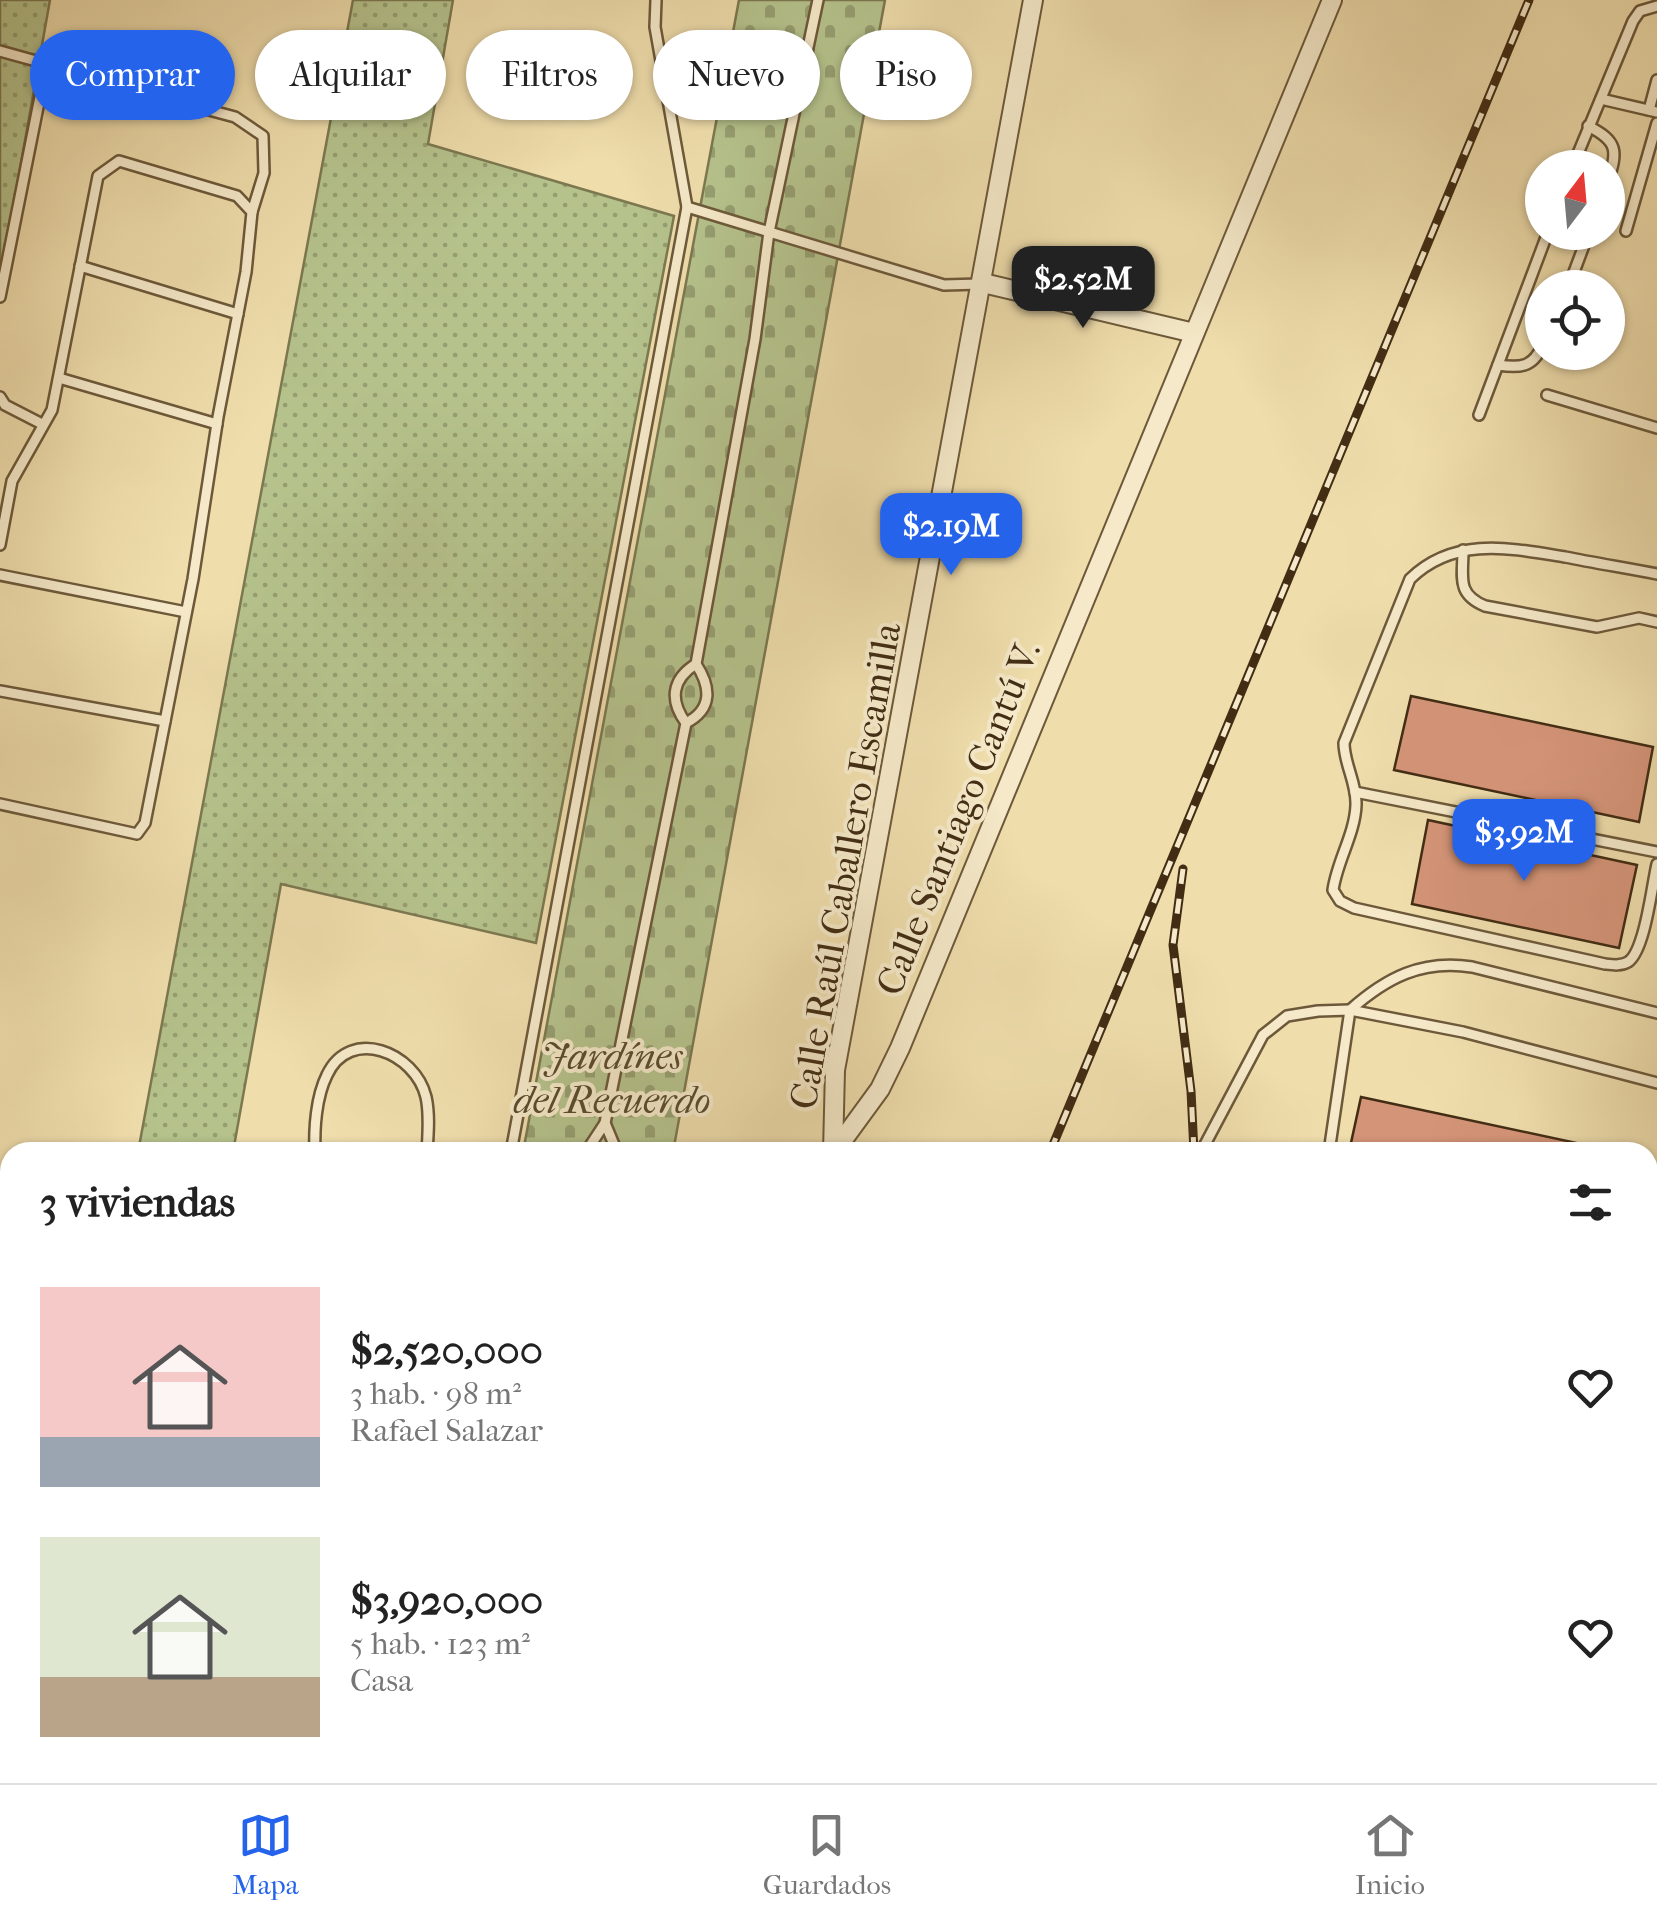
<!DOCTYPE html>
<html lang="es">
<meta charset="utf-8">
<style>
:root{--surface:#fff;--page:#f2f2f2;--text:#222;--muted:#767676;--line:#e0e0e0;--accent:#2563eb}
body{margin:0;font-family:"IM FELL French Canon",serif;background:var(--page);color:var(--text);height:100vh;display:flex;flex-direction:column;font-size:38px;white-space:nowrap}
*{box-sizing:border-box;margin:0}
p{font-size:32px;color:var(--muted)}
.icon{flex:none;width:55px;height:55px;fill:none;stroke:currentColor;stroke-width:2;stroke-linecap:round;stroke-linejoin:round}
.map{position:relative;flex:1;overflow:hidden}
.sheet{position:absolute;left:0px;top:1142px;width:1658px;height:642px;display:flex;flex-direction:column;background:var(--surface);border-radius:30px 30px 0 0;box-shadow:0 2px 8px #0004}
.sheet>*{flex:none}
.guide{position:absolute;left:30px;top:30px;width:1000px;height:90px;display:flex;gap:20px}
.needle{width:65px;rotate:16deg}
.controls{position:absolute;left:1525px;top:150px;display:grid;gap:20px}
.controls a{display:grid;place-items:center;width:100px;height:100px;border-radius:50%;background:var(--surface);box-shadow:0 2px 8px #0004;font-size:50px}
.price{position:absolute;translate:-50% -85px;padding:0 22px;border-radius:20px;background:var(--accent);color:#fff;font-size:32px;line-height:65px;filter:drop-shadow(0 2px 5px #0008)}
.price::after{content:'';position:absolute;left:50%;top:60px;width:30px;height:22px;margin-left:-15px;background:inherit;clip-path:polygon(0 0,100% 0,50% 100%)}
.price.active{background:#222;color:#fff}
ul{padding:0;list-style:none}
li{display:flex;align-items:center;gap:30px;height:250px;padding:0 40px}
li span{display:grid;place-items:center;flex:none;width:280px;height:200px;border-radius:0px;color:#555}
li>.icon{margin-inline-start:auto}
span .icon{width:120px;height:120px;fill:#fffc;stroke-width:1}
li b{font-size:42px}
h2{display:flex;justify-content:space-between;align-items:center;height:120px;padding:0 40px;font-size:42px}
.chip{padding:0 35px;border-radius:45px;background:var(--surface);box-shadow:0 2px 8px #0004;font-size:35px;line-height:90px}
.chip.active{background:var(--accent);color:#fff}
.tab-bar{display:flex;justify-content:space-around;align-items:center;height:140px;border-top:2px solid var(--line);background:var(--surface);font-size:28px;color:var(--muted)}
.tab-bar a{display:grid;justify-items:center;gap:5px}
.tab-bar .active{color:var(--accent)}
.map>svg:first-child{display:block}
</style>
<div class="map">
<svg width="1657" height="1783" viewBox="0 0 1657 1783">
<defs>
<pattern id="grass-dots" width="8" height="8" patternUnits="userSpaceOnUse" patternTransform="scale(2.5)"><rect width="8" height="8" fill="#b5c28c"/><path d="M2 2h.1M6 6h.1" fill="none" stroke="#959e71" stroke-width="1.8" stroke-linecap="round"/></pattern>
<pattern id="cemetery-stones" width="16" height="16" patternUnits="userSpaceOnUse" patternTransform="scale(2.5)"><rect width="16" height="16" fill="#b5c28c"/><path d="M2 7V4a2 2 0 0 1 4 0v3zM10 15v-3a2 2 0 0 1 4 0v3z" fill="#959e71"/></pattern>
</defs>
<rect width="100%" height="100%" fill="#efddac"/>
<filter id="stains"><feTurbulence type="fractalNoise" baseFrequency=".002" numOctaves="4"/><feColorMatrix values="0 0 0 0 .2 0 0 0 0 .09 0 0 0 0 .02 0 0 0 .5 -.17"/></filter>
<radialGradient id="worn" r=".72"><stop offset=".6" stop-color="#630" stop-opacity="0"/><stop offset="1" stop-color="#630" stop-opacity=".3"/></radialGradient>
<g fill="url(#grass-dots)" stroke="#7c7850" stroke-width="2.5">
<polygon points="0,0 50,0 0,281"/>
<polygon points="353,0 453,0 428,144 674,216 536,943 281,884 233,1152 138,1152"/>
</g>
<polygon fill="url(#cemetery-stones)" stroke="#7c7850" stroke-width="2.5" points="739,0 885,0 673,1152 523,1152"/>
<g fill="#d49478" stroke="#422d14" stroke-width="2.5">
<polygon points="1411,696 1653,747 1639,822 1394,770"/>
<polygon points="1428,820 1637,865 1619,948 1412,904"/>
<polygon points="1361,1097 1595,1147 1595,1152 1349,1152"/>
</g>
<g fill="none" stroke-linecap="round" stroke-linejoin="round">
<g stroke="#6d593a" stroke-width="14">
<g id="lane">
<polyline points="0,51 36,61 43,82 0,297"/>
<polyline points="43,82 60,70 235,117 263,136 264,173 252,212"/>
<polyline points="1601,99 1657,112"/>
<polyline points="1649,110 1657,80"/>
<path d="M1588,126C1618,141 1618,151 1608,181"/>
<polyline points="1572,168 1633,21 1640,11 1657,6"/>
<polyline points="687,207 944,285 980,284"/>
<polyline points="1626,231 1657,123"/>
<polyline points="80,266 238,314"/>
<polyline points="1568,288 1589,232"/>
<path d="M1498,365C1519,368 1533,368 1542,346"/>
<polyline points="59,378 217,424"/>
<polyline points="1547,395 1657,428"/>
<polyline points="0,397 5,405 42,424"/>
<polyline points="1479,415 1548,232"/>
<polyline points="0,545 12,481 52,410 98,176 119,161 237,196 252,212 246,272 218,417 193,579 145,823 137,834 0,804"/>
<path d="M1463,550C1463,577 1456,594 1485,606L1597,627L1639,618L1657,622"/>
<path d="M1657,574C1626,568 1595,563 1565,557C1510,548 1454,536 1410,579L1344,743C1344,764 1357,783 1356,805C1355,834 1337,861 1333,890L1340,901L1354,908L1605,964C1614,965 1621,966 1628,962C1645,951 1652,885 1657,864"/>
<polyline points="0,575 186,612"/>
<polyline points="0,691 165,721"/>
<path d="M686,723C713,709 711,687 696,664L755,339L769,232L818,0"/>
<polyline points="1355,792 1657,852"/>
<polyline points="605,1123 617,1152"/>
<path d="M315,1152C314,1129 316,1097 327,1075C350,1026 415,1052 426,1097C430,1115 428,1135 427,1152"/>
<polyline points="511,1152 687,207 655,27 656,0"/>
<path d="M586,1152L605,1123L686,723C669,700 672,679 696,664"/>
<polyline points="1201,1152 1263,1035 1287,1016 1318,1011 1350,1010 1463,1032 1657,1083"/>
<path d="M1329,1152L1350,1010C1386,978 1422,959 1472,967L1657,1013"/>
<polyline points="969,1775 993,1783"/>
<polyline points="459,1783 464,1775"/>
</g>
</g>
<g stroke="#6d593a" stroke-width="22">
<g id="street">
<polyline points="983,283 1194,333"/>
<polyline points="833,1152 835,1070 1033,0"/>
<polyline points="834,1152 880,1089 900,1048 1332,0"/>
<polyline points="0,1636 10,1639"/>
<polyline points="519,1775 553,1783"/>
<polyline points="637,1783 640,1775"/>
</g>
</g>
<use href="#lane" stroke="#f5e9c9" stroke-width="9"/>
<use href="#street" stroke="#f5e9c9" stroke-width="18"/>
<g stroke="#422d14" stroke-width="9">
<g id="rail">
<polyline points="1183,869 1173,945 1191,1091 1194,1152"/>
<polyline points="1050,1152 1529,0"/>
<polyline points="788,1783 792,1775"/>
</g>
</g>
<use href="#rail" stroke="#f5e9c9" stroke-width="5" stroke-dasharray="15" stroke-linecap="butt"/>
</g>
<g text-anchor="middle" stroke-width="8" stroke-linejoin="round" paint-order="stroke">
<g font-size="38" fill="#422d14" stroke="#f5e9c9">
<text transform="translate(958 818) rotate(-68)" y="13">Calle Santiago Cantú V.</text>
<text transform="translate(845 866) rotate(-80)" y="13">Calle Raúl Caballero Escamilla</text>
</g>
<g font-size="38" font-style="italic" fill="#594b2c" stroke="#f5e9c9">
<text x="612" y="1069">Jardínes<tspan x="612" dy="44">del Recuerdo</tspan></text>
</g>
</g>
<rect width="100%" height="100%" filter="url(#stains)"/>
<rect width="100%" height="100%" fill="url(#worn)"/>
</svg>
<div class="controls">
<a><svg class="needle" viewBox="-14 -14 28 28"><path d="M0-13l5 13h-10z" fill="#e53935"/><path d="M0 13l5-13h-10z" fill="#767676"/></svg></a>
<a><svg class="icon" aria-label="locate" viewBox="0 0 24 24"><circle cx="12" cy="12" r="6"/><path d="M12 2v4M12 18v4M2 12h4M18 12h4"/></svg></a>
</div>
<b class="price active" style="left:1083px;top:331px">$2.52M</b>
<b class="price" style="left:951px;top:578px">$2.19M</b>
<b class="price" style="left:1524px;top:884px">$3.92M</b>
<div class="guide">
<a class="chip active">Comprar</a>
<a class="chip">Alquilar</a>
<a class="chip">Filtros</a>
<a class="chip">Nuevo</a>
<a class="chip">Piso</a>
</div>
<section class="sheet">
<h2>3 viviendas<svg class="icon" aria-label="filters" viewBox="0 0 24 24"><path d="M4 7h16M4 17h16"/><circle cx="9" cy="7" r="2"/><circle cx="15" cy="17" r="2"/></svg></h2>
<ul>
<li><span style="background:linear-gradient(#f6c9c9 75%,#9aa5b1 0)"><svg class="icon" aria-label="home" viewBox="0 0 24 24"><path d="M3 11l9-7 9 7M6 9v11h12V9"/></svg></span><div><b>$2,520,000</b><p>3 hab. · 98 m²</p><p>Rafael Salazar</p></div><svg class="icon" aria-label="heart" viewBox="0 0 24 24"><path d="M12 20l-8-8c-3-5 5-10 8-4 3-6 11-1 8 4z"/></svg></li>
<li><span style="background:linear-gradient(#dfe7d0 70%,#b9a48a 0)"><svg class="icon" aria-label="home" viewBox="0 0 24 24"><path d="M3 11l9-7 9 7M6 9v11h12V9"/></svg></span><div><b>$3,920,000</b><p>5 hab. · 123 m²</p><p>Casa</p></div><svg class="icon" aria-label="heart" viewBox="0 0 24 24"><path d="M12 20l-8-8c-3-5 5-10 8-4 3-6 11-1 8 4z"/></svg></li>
</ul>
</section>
</div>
<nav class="tab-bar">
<a class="active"><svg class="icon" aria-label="map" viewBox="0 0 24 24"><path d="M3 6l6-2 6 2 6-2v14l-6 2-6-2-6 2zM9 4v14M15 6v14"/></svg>Mapa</a>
<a><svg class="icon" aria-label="saved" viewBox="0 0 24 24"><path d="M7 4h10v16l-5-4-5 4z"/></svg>Guardados</a>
<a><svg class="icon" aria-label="home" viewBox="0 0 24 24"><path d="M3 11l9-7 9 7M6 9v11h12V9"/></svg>Inicio</a>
</nav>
